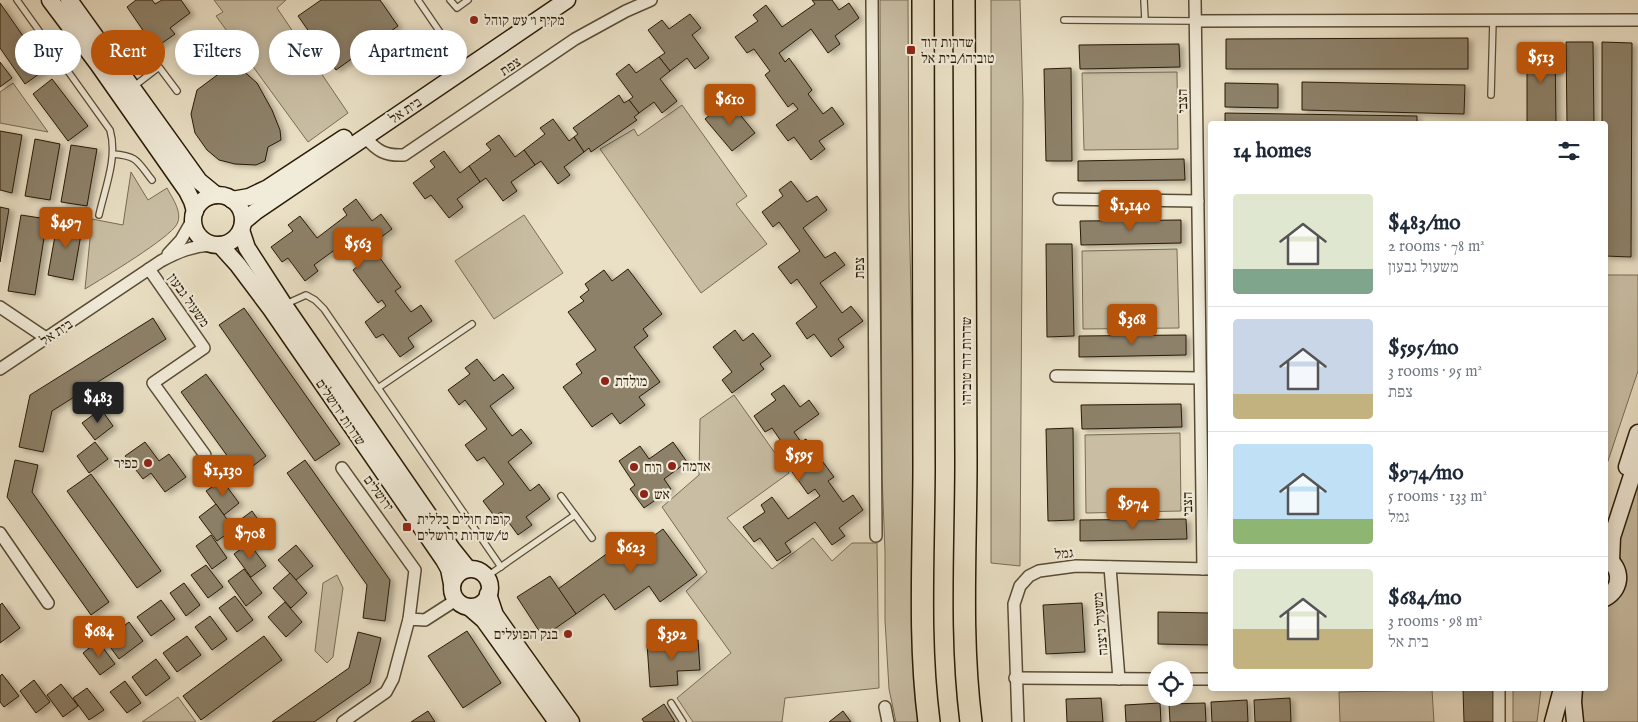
<!DOCTYPE html>
<meta charset="utf-8">
<style>
:root{--surface:#fff;--page:#f2f2f3;--text:#1f2937;--muted:#747a83;--line:#e0e1e3;--accent:#b45309}
body{margin:0;font-family:"IM FELL English","Frank Ruhl Libre",serif;background:var(--page);color:var(--text);height:100vh;display:flex;flex-direction:column;font-size:19px;white-space:nowrap}
*{box-sizing:border-box;margin:0}
p{font-size:16px;color:var(--muted)}
.icon{flex:none;width:28px;height:28px;fill:none;stroke:currentColor;stroke-width:2;stroke-linecap:round;stroke-linejoin:round}
.map{position:relative;flex:1;overflow:hidden}
.drawer{position:absolute;left:1208px;top:121px;width:400px;height:570px;display:flex;flex-direction:column;background:var(--surface);border-radius:5px;box-shadow:0 2px 12px #0003}
.drawer>*{flex:none}
.guide{position:absolute;left:15px;top:30px;width:475px;height:45px;display:flex;gap:10px}
.buttons{position:absolute;left:1148px;top:661px;display:grid;gap:10px}
.buttons a{display:grid;place-items:center;width:45px;height:45px;border-radius:50%;background:var(--surface);box-shadow:0 2px 12px #0003;font-size:25px}
.price{position:absolute;translate:-50% -42px;padding:0 11px;border-radius:5px;background:var(--accent);color:#fff;font-size:16px;line-height:32px;filter:drop-shadow(0 1px 2px #0008)}
.price::after{content:'';position:absolute;left:50%;top:30px;width:15px;height:11px;margin-left:-8px;background:inherit;clip-path:polygon(0 0,100% 0,50% 100%)}
.price.on{background:#222;color:#fff}
ul{padding:0;list-style:none}
li{display:flex;align-items:center;gap:15px;height:125px;padding:0 25px}
li+li{border-top:1px solid var(--line)}
li span{display:grid;place-items:center;flex:none;width:140px;height:100px;border-radius:5px;color:#555}
li>.icon{margin-inline-start:auto}
span .icon{width:60px;height:60px;fill:#fffc;stroke-width:1}
li b{font-size:21px}
h2{display:flex;justify-content:space-between;align-items:center;height:60px;padding:0 25px;font-size:21px}
.tag{padding:0 18px;border-radius:22px;background:var(--surface);box-shadow:0 2px 12px #0003;font-size:18px;line-height:45px}
.tag.on{background:var(--accent);color:#fff}
.map>svg:first-child{display:block}
</style>
<div class="map">
<svg width="1638" height="722" viewBox="0 0 1638 722">
<defs>
<filter id="shadow"><feDropShadow dx="4.5" dy="2.5" stdDeviation="2.5" flood-color="#0004"/></filter>
</defs>
<rect width="100%" height="100%" fill="#eae0c5"/>
<filter id="stains"><feTurbulence type="fractalNoise" baseFrequency=".004" numOctaves="4"/><feColorMatrix values="0 0 0 0 .2 0 0 0 0 .09 0 0 0 0 .02 0 0 0 .5 -.17"/></filter>
<radialGradient id="worn" r=".72"><stop offset=".6" stop-color="#630" stop-opacity="0"/><stop offset="1" stop-color="#630" stop-opacity=".3"/></radialGradient>
<g fill="#c9bea4" stroke="#796c54">
<polygon points="214,0 286,0 277,8 348,113 308,142 216,16 223,12"/>
<polygon points="880,0 908,0 909,207 921,722 896,722 889,689 885,620 885,551 882,475"/>
<polygon points="991,0 1020,0 1023,101 1020,566 991,563"/>
<polygon points="1177,72 1178,149 1084,150 1082,73"/>
<polygon points="13,83 48,132 0,123 0,92"/>
<polygon points="682,105 747,196 736,204 767,244 701,293 600,149 634,129 638,136"/>
<path d="M131,172L148,200L167,188C172,198 183,212 177,224C170,238 103,278 85,289L92,219L123,225Z"/>
<polygon points="524,215 563,273 494,319 455,261"/>
<polygon points="1177,249 1179,328 1083,329 1082,251"/>
<polygon points="1605,275 1638,275 1638,371 1605,470"/>
<polygon points="734,395 789,473 727,518 772,569 813,538 832,561 852,543 877,543 879,688 785,698 782,722 693,722 677,698 731,653 686,591 707,572 662,507 699,475 700,419"/>
<polygon points="1180,433 1181,511 1086,513 1085,435"/>
<path d="M1638,472V722H1577L1579,689H1605V607C1628,598 1633,570 1616,553Z"/>
<polygon points="337,575 343,588 333,657 327,663 315,651 323,583"/>
<polygon points="1513,689 1541,689 1537,722 1513,722"/>
<polygon points="1432,690 1434,722 1340,722 1339,692"/>
<polygon points="178,697 196,722 142,722"/>
</g>
<g fill="#8d8169" stroke="#291a05" filter="url(#shadow)">
<polygon points="136,0 152,0 155,4 162,0 181,0 190,13 170,28 175,34 155,48 127,7"/>
<polygon points="321,0 380,0 398,26 336,70 298,16"/>
<polygon points="812,0 832,0 839,10 849,3 859,18 835,36 840,44 828,53 811,29 779,53 785,62 789,58 812,90 808,94 823,114 832,107 844,124 819,141 825,149 811,160 794,137 788,141 776,125 798,109 793,103 788,107 765,75 770,71 754,49 747,53 735,37 758,21 753,15 766,5 782,27 815,4"/>
<polygon points="0,3 46,69 25,84 0,48"/>
<polygon points="690,14 701,28 692,35 709,58 695,69 687,58 670,71 659,57 665,53 648,30 662,20 669,29"/>
<polygon points="1468,38 1468,69 1226,69 1226,39"/>
<polygon points="1566,42 1593,42 1594,124 1567,124"/>
<polygon points="1602,42 1632,43 1631,257 1605,256 1605,124 1602,124"/>
<polygon points="1179,44 1180,67 1080,69 1079,45"/>
<polygon points="1527,44 1555,44 1556,124 1527,124"/>
<polygon points="659,57 670,71 660,79 677,101 662,113 654,102 639,113 629,100 633,97 616,74 629,64 636,73"/>
<polygon points="0,62 12,78 0,87"/>
<polygon points="228,67 240,68 257,83 272,110 280,130 281,140 268,147 265,161 256,165 235,164 219,160 207,150 195,133 191,114 197,90"/>
<polygon points="1071,68 1072,161 1046,161 1044,69"/>
<polygon points="52,79 88,126 68,141 33,94"/>
<polygon points="1302,82 1465,85 1464,114 1302,110"/>
<polygon points="1225,83 1278,84 1278,108 1225,107"/>
<polygon points="619,95 624,103 629,100 639,113 634,117 637,120 591,152 589,148 584,152 574,137 578,134 573,128"/>
<polygon points="728,100 755,133 732,151 705,119"/>
<polygon points="1225,113 1417,116 1417,124 1225,124"/>
<polygon points="553,119 569,141 574,137 584,152 564,167 570,175 558,184 541,161 535,165 524,150 545,134 540,128"/>
<polygon points="0,131 22,135 12,193 0,190"/>
<polygon points="499,135 515,157 524,150 535,165 511,182 517,191 503,201 486,178 480,182 469,166 491,150 486,144"/>
<polygon points="35,139 60,144 50,200 25,196"/>
<polygon points="71,145 97,149 87,206 61,202"/>
<polygon points="444,151 460,173 469,166 480,182 457,199 463,207 449,218 431,195 425,199 413,183 435,167 430,161"/>
<polygon points="1184,159 1185,180 1078,181 1078,161"/>
<polygon points="791,181 807,202 817,196 827,210 803,228 825,258 835,252 845,265 820,283 842,313 851,306 863,321 838,339 844,347 831,357 814,334 807,339 796,323 817,307 797,279 791,284 778,267 800,251 779,222 773,227 762,212 783,196 779,190"/>
<polygon points="356,199 372,221 381,214 392,229 368,247 374,256 377,254 401,287 395,291 411,312 421,305 432,321 408,338 414,347 400,357 383,334 376,338 365,322 386,306 382,300 378,303 353,270 359,265 344,243 314,265 318,271 305,281 288,258 282,262 271,247 293,231 288,225 300,216 317,238 347,215 343,209"/>
<polygon points="0,207 9,209 0,262"/>
<polygon points="21,215 47,219 35,295 8,291"/>
<polygon points="58,219 83,223 73,280 48,275"/>
<polygon points="1181,220 1181,243 1081,245 1080,221"/>
<polygon points="1046,244 1072,244 1074,336 1047,337"/>
<polygon points="628,269 662,314 643,329 648,336 634,347 660,382 639,397 645,405 620,424 612,413 592,427 563,387 582,373 576,364 596,350 568,312 584,301 580,297 589,290 585,284 604,270 612,281"/>
<polygon points="244,308 340,444 315,461 219,325"/>
<polygon points="153,318 166,339 52,411 43,452 19,447 30,395"/>
<polygon points="735,330 743,341 753,333 771,356 760,364 764,369 732,393 722,380 732,372 713,347"/>
<polygon points="1186,335 1186,355 1079,357 1079,336"/>
<polygon points="477,359 494,381 503,374 514,388 490,406 512,436 521,429 532,443 508,462 530,491 539,484 550,499 526,517 532,525 518,535 501,512 495,517 483,501 504,484 484,457 477,461 465,445 487,429 465,400 459,405 448,390 470,374 465,368"/>
<polygon points="206,374 266,456 241,475 181,392"/>
<polygon points="784,385 800,407 809,400 819,414 794,432 801,442 806,439 834,477 828,481 843,502 853,495 863,510 839,528 845,536 832,545 815,522 785,543 791,552 777,561 760,538 754,542 743,527 765,512 761,505 772,497 788,519 820,496 815,489 808,494 780,455 787,450 772,428 765,432 754,416 776,400 771,394"/>
<polygon points="1181,404 1182,427 1082,429 1081,405"/>
<polygon points="101,409 113,426 95,440 82,423"/>
<polygon points="1073,428 1074,520 1048,521 1046,429"/>
<polygon points="95,442 108,459 89,473 77,456"/>
<polygon points="145,442 159,461 169,454 186,477 165,492 151,473 143,479 125,456"/>
<polygon points="673,442 687,462 664,479 671,489 644,508 630,489 635,485 619,461 640,446 649,459"/>
<polygon points="15,460 38,465 32,492 109,602 91,615 7,497"/>
<polygon points="305,460 390,580 385,621 363,618 367,585 287,473"/>
<polygon points="91,474 161,571 137,588 67,491"/>
<polygon points="222,480 239,503 224,515 206,491"/>
<polygon points="216,504 234,529 217,541 199,517"/>
<polygon points="252,511 269,535 253,546 236,523"/>
<polygon points="1186,519 1187,539 1080,541 1080,520"/>
<polygon points="663,529 697,575 660,602 649,586 615,610 604,594 576,614 558,589 623,542 630,553"/>
<polygon points="211,535 227,558 212,569 196,546"/>
<polygon points="249,543 266,566 251,577 234,554"/>
<polygon points="296,545 313,566 296,580 278,560"/>
<polygon points="206,565 223,587 208,598 191,575"/>
<polygon points="244,569 262,593 246,606 228,581"/>
<polygon points="290,573 307,593 291,608 273,588"/>
<polygon points="550,576 576,614 543,637 517,597"/>
<polygon points="184,583 200,605 186,616 170,593"/>
<polygon points="235,596 253,620 237,632 219,608"/>
<polygon points="161,600 175,619 151,636 137,617"/>
<polygon points="285,602 302,622 286,637 268,617"/>
<polygon points="2,603 20,628 0,643 0,605"/>
<polygon points="1082,603 1085,652 1046,654 1043,605"/>
<polygon points="1158,612 1210,613 1210,645 1158,644"/>
<polygon points="210,616 227,639 212,650 195,627"/>
<polygon points="129,622 143,641 119,659 105,640"/>
<polygon points="467,631 501,683 463,708 428,656"/>
<polygon points="358,632 381,638 370,683 314,722 272,722 349,668"/>
<polygon points="187,636 201,655 177,672 163,653"/>
<polygon points="264,636 282,660 201,720 183,696"/>
<polygon points="698,640 700,670 677,671 678,685 650,687 647,644"/>
<polygon points="98,641 115,664 100,675 83,653"/>
<polygon points="156,659 170,678 146,696 132,677"/>
<polygon points="2,674 19,696 4,707 0,702 0,676"/>
<polygon points="34,680 50,702 36,713 20,691"/>
<polygon points="125,681 141,703 127,713 110,692"/>
<polygon points="61,684 78,706 63,717 47,695"/>
<polygon points="87,688 104,710 89,720 73,698"/>
<polygon points="1463,689 1494,689 1494,722 1464,722"/>
<polygon points="1101,698 1103,722 1067,722 1066,699"/>
<polygon points="1290,698 1291,722 1255,722 1254,700"/>
<polygon points="1247,700 1248,722 1212,722 1211,702"/>
<polygon points="1160,703 1161,722 1126,722 1125,705"/>
<polygon points="1205,703 1206,722 1170,722 1169,704"/>
<polygon points="664,704 675,722 644,722 642,719"/>
<polygon points="428,711 435,722 411,722"/>
<polygon points="843,711 851,722 829,722"/>
</g>
<g fill="none" stroke-linecap="round" stroke-linejoin="round">
<g stroke="#594c35" stroke-width="8">
<g id="lane">
<path d="M17,0L110,130C118,157 105,188 99,215"/>
<polyline points="418,0 459,60"/>
<polyline points="450,0 457,8 468,0"/>
<polyline points="1144,0 1145,20"/>
<polyline points="1064,20 1196,21"/>
<polyline points="133,87 159,67 177,91"/>
<polyline points="1491,95 1493,20"/>
<path d="M113,154C138,156 137,161 152,180"/>
<polyline points="286,304 306,295 315,300 324,309 501,567"/>
<polyline points="378,388 472,324"/>
<polyline points="561,496 592,538"/>
<polyline points="486,577 575,515"/>
<polyline points="671,703 683,722"/>
</g>
</g>
<g stroke="#594c35" stroke-width="14">
<g id="street">
<polyline points="872,0 876,536"/>
<polyline points="1195,0 1203,569"/>
<polyline points="1196,21 1638,20"/>
<path d="M365,137C377,151 385,156 404,155L575,39L626,11L651,0"/>
<polyline points="1059,199 1198,201"/>
<polyline points="168,254 181,240 193,219"/>
<polyline points="149,269 204,348 153,383 205,455"/>
<polyline points="0,307 46,338"/>
<path d="M0,369L161,261C178,252 192,246 211,245"/>
<polyline points="1056,376 1200,378"/>
<polyline points="342,468 415,570 409,619"/>
<polyline points="0,533 48,603"/>
<polyline points="1110,567 1119,679"/>
<polyline points="1015,678 1156,679"/>
<polyline points="1184,679 1210,679"/>
<polyline points="1499,689 1499,722"/>
<polyline points="885,707 888,722"/>
<polyline points="343,722 386,692 393,679 409,619 425,620 456,600"/>
<polyline points="1018,722 1014,604 1020,586 1029,576 1039,571 1076,566 1210,569"/>
</g>
</g>
<g stroke="#291a05" stroke-width="19">
<g id="secondary">
<polyline points="50,0 98,64 187,191 192,201 195,211"/>
<polyline points="69,0 199,181 216,195"/>
<circle cx="218" cy="220" r="25"/>
<polyline points="232,200 249,197 268,188 344,138"/>
<polyline points="243,222 255,212 567,0"/>
<polyline points="241,230 247,248 284,305 452,549 468,569"/>
<polyline points="220,245 238,265 271,309 444,560 449,569 452,584"/>
<polyline points="1627,467 1638,433"/>
<path d="M1605,557C1622,567 1623,588 1605,598"/>
<polyline points="1611,561 1612,537 1638,457"/>
<circle cx="471" cy="588" r="19"/>
<polyline points="488,594 495,615 571,722"/>
<polyline points="469,607 484,620 557,722"/>
<polyline points="1574,689 1573,702 1575,722"/>
<polyline points="1553,722 1562,689"/>
</g>
</g>
<g stroke="#291a05" stroke-width="24">
<g id="highway">
<path d="M923,0C923,155 924,310 924,465C924,551 918,637 929,722"/>
<path d="M964,0C965,154 965,308 966,461C966,549 960,635 971,722"/>
</g>
</g>
<use href="#lane" stroke="#f1ebd9" stroke-width="5.5"/>
<use href="#street" stroke="#f1ebd9" stroke-width="11"/>
<use href="#secondary" stroke="#f1ebd9" stroke-width="16"/>
<use href="#highway" stroke="#eae0c5" stroke-width="21"/>
</g>
<g fill="#8f2418" stroke="#f1ebd9" stroke-width="2">
<circle cx="474" cy="20" r="5"/>
<rect x="906" y="45" width="10" height="10" rx="2.5"/>
<circle cx="605" cy="381" r="5"/>
<circle cx="148" cy="463" r="5"/>
<circle cx="672" cy="466" r="5"/>
<circle cx="634" cy="467" r="5"/>
<circle cx="644" cy="494" r="5"/>
<rect x="402" y="522" width="10" height="10" rx="2.5"/>
<circle cx="568" cy="634" r="5"/>
</g>
<g text-anchor="middle" stroke-width="4.5" stroke-linejoin="round" paint-order="stroke">
<g font-size="14" fill="#291a05" stroke="#f1ebd9" text-anchor="start">
<text x="484" y="25">מקיף ו׳ עש קוהל</text>
<text x="921" y="47">שדרות דוד<tspan x="921" dy="16">טוביהו/בית אל</tspan></text>
<text x="615" y="386">מולדת</text>
<text x="138" y="468" text-anchor="end">כפיר</text>
<text x="682" y="471">אדמה</text>
<text x="644" y="472">רוח</text>
<text x="654" y="499">אש</text>
<text x="417" y="524">קופת חולים כללית<tspan x="417" dy="16">ט׳/שדרות ירושלים</tspan></text>
<text x="558" y="639" text-anchor="end">בנק הפועלים</text>
</g>
<g font-size="14" fill="#291a05" stroke="#f1ebd9">
<text transform="translate(510 66) rotate(-34)" y="5">צפת</text>
<text transform="translate(1182 101) rotate(-91)" y="5">הצבי</text>
<text transform="translate(405 110) rotate(-34)" y="5">בית אל</text>
<text transform="translate(859 268) rotate(-90)" y="5">צפת</text>
<text transform="translate(189 300) rotate(55)" y="5">משעול גבעון</text>
<text transform="translate(56 332) rotate(-34)" y="5">בית אל</text>
<text transform="translate(966 361) rotate(-90)" y="5">שדרות דוד טוביהו</text>
<text transform="translate(341 412) rotate(56)" y="5">שדרות ירושלים</text>
<text transform="translate(379 493) rotate(54)" y="5">ירושלים</text>
<text transform="translate(1187 504) rotate(-91)" y="5">הצבי</text>
<text transform="translate(1064 553) rotate(-6)" y="5">גמל</text>
<text transform="translate(1100 624) rotate(-95)" y="5">משעול ניצנה</text>
</g>
</g>
<rect width="100%" height="100%" filter="url(#stains)"/>
<rect width="100%" height="100%" fill="url(#worn)"/>
</svg>
<div class="buttons">
<a><svg class="icon" aria-label="locate" viewBox="0 0 24 24"><circle cx="12" cy="12" r="6"/><path d="M12 2v4M12 18v4M2 12h4M18 12h4"/></svg></a>
</div>
<b class="price" style="left:1541px;top:84px">$513</b>
<b class="price" style="left:730px;top:126px">$610</b>
<b class="price" style="left:1130px;top:232px">$1,140</b>
<b class="price" style="left:66px;top:249px">$497</b>
<b class="price" style="left:358px;top:270px">$563</b>
<b class="price" style="left:1132px;top:346px">$368</b>
<b class="price on" style="left:98px;top:424px">$483</b>
<b class="price" style="left:799px;top:482px">$595</b>
<b class="price" style="left:223px;top:497px">$1,130</b>
<b class="price" style="left:1133px;top:530px">$974</b>
<b class="price" style="left:250px;top:560px">$708</b>
<b class="price" style="left:631px;top:574px">$623</b>
<b class="price" style="left:99px;top:658px">$684</b>
<b class="price" style="left:672px;top:661px">$392</b>
<div class="guide">
<a class="tag">Buy</a>
<a class="tag on">Rent</a>
<a class="tag">Filters</a>
<a class="tag">New</a>
<a class="tag">Apartment</a>
</div>
<section class="drawer">
<h2>14 homes<svg class="icon" aria-label="filters" viewBox="0 0 24 24"><path d="M4 7h16M4 17h16"/><circle cx="9" cy="7" r="2"/><circle cx="15" cy="17" r="2"/></svg></h2>
<ul>
<li><span style="background:linear-gradient(#dfe7d0 75%,#7fa58c 0)"><svg class="icon" aria-label="home" viewBox="0 0 24 24"><path d="M3 11l9-7 9 7M6 9v11h12V9"/></svg></span><div><b>$483/mo</b><p>2 rooms · 78 m²</p><p>משעול גבעון</p></div></li>
<li><span style="background:linear-gradient(#c9d6e8 75%,#c2b280 0)"><svg class="icon" aria-label="home" viewBox="0 0 24 24"><path d="M3 11l9-7 9 7M6 9v11h12V9"/></svg></span><div><b>$595/mo</b><p>3 rooms · 95 m²</p><p>צפת</p></div></li>
<li><span style="background:linear-gradient(#bfe0f5 75%,#8fb573 0)"><svg class="icon" aria-label="home" viewBox="0 0 24 24"><path d="M3 11l9-7 9 7M6 9v11h12V9"/></svg></span><div><b>$974/mo</b><p>5 rooms · 133 m²</p><p>גמל</p></div></li>
<li><span style="background:linear-gradient(#dfe7d0 60%,#c2b280 0)"><svg class="icon" aria-label="home" viewBox="0 0 24 24"><path d="M3 11l9-7 9 7M6 9v11h12V9"/></svg></span><div><b>$684/mo</b><p>3 rooms · 98 m²</p><p>בית אל</p></div></li>
</ul>
</section>
</div>
